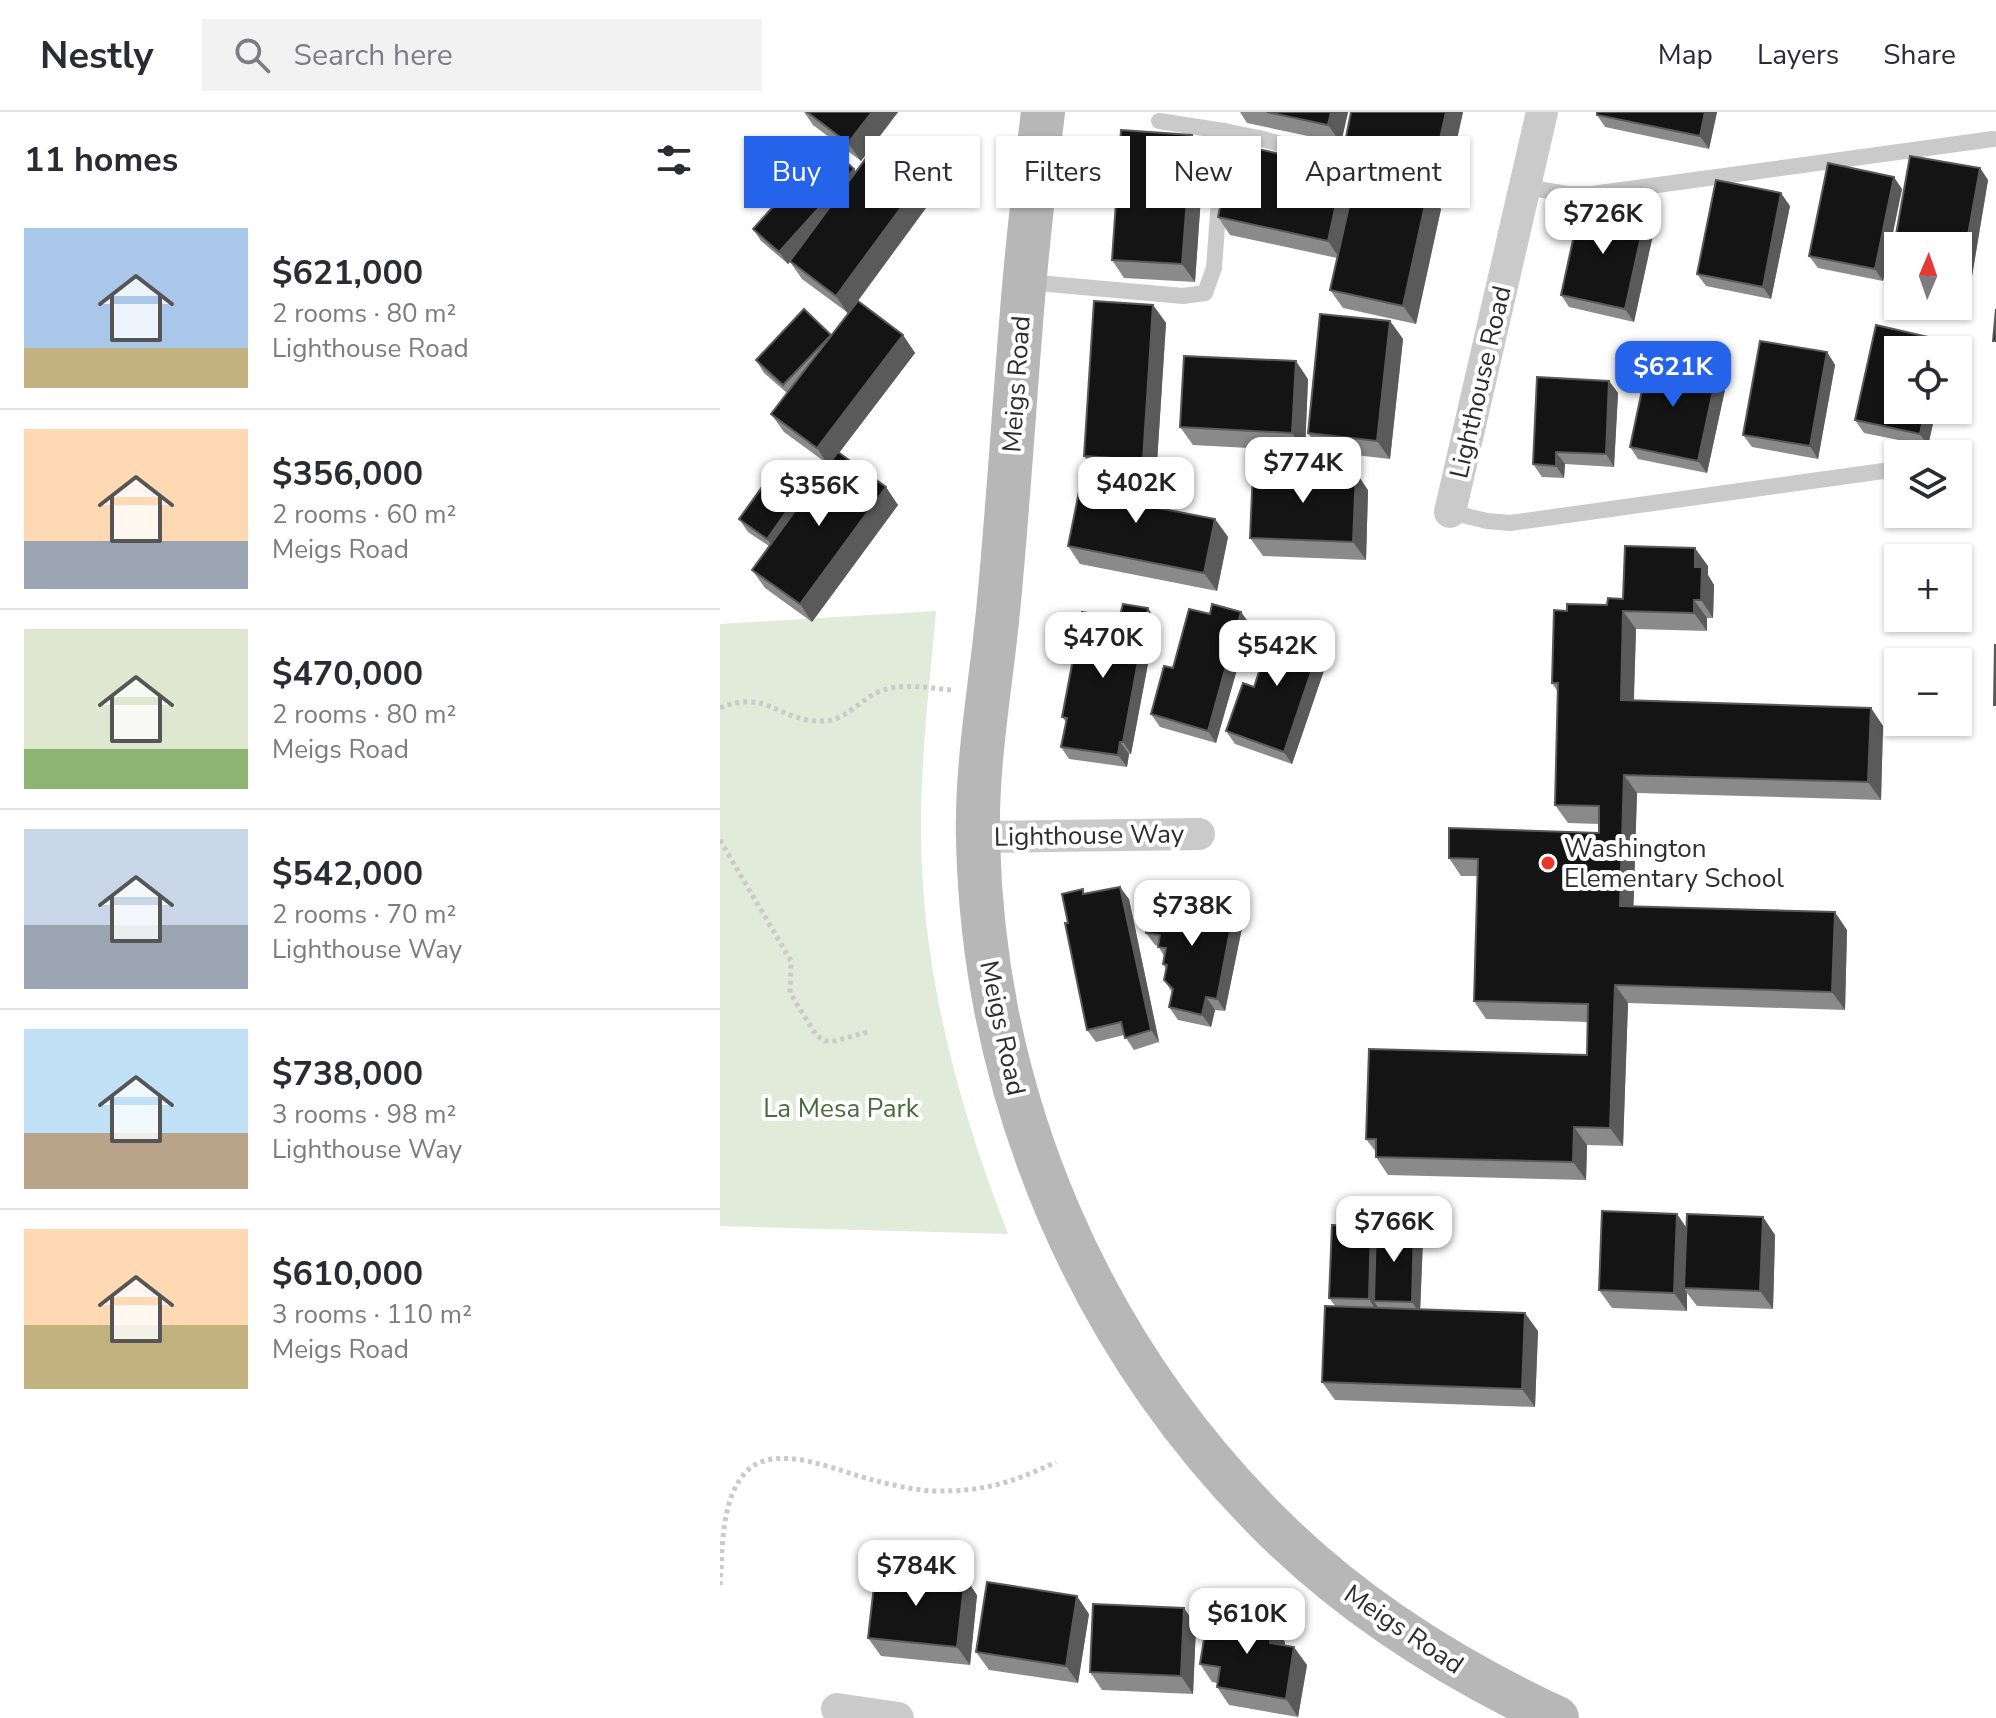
<!DOCTYPE html>
<meta charset="utf-8">
<style>
:root{--surface:#fff;--page:#f2f2f3;--text:#2b2b33;--muted:#7c7c81;--line:#e1e1e2;--accent:#2563eb}
body{margin:0;font-family:"Nunito Sans",sans-serif;background:var(--page);color:var(--text);height:100vh;display:flex;flex-direction:column;font-size:30px;white-space:nowrap}
*{box-sizing:border-box;margin:0}
p{font-size:26px;color:var(--muted)}
.icon{flex:none;width:44px;height:44px;fill:none;stroke:currentColor;stroke-width:2;stroke-linecap:round;stroke-linejoin:round}
.map{position:relative;flex:1;overflow:hidden}
.panel{display:flex;flex-direction:column;background:var(--surface);width:720px}
.panel>*{flex:none}
.banner{position:absolute;left:24px;top:24px;width:760px;height:72px;display:flex;gap:16px}
.needle{width:52px;rotate:2deg}
.tools{position:absolute;left:1164px;top:120px;display:grid;gap:16px}
.tools a{display:grid;place-items:center;width:88px;height:88px;border-radius:0px;background:var(--surface);box-shadow:0 2px 6px #0004;font-size:40px}
.price{position:absolute;translate:-50% -68px;padding:0 18px;border-radius:16px;background:#fff;color:#222;font-size:26px;line-height:52px;filter:drop-shadow(0 2px 4px #0008)}
.price::after{content:'';position:absolute;left:50%;top:48px;width:24px;height:18px;margin-left:-12px;background:inherit;clip-path:polygon(0 0,100% 0,50% 100%)}
.price.current{background:var(--accent);color:#fff}
ul{padding:0;list-style:none}
li{display:flex;align-items:center;gap:24px;height:200px;padding:0 24px}
li+li{border-top:2px solid var(--line)}
li span{display:grid;place-items:center;flex:none;width:224px;height:160px;border-radius:0px;color:#555}
li>.icon{margin-inline-start:auto}
span .icon{width:96px;height:96px;fill:#fffc;stroke-width:1}
li b{font-size:34px}
h2{display:flex;justify-content:space-between;align-items:center;height:96px;padding:0 24px;font-size:34px}
.pill{padding:0 28px;border-radius:0px;background:var(--surface);box-shadow:0 2px 6px #0004;font-size:28px;line-height:72px}
.pill.current{background:var(--accent);color:#fff}
header{display:flex;align-items:center;gap:48px;box-sizing:border-box;height:112px;padding:0 40px;background:var(--surface);border-bottom:2px solid var(--line)}
header strong{font-size:38px}
nav{display:flex;gap:44px;margin-inline-start:auto;font-size:28px}
.search{width:560px;height:72px;background:var(--page);display:flex;align-items:center;gap:20px;box-sizing:border-box;padding:0 28px;border-radius:0px;color:var(--muted);font-size:30px}
main{display:flex;flex:1;min-height:0}
.map>svg:first-child{display:block}
</style>
<header>
<strong>Nestly</strong>
<div class="search"><svg class="icon" aria-label="search" viewBox="0 0 24 24"><circle cx="10" cy="10" r="6"/><path d="M15 15l6 6"/></svg>Search here</div>
<nav><a>Map</a><a>Layers</a><a>Share</a></nav>
</header>
<main>
<section class="panel">
<h2>11 homes<svg class="icon" aria-label="filters" viewBox="0 0 24 24"><path d="M4 7h16M4 17h16"/><circle cx="9" cy="7" r="2"/><circle cx="15" cy="17" r="2"/></svg></h2>
<ul>
<li><span style="background:linear-gradient(#a9c7e8 75%,#c2b280 0)"><svg class="icon" aria-label="home" viewBox="0 0 24 24"><path d="M3 11l9-7 9 7M6 9v11h12V9"/></svg></span><div><b>$621,000</b><p>2 rooms · 80 m²</p><p>Lighthouse Road</p></div></li>
<li><span style="background:linear-gradient(#ffd9b3 70%,#9aa5b1 0)"><svg class="icon" aria-label="home" viewBox="0 0 24 24"><path d="M3 11l9-7 9 7M6 9v11h12V9"/></svg></span><div><b>$356,000</b><p>2 rooms · 60 m²</p><p>Meigs Road</p></div></li>
<li><span style="background:linear-gradient(#dfe7d0 75%,#8fb573 0)"><svg class="icon" aria-label="home" viewBox="0 0 24 24"><path d="M3 11l9-7 9 7M6 9v11h12V9"/></svg></span><div><b>$470,000</b><p>2 rooms · 80 m²</p><p>Meigs Road</p></div></li>
<li><span style="background:linear-gradient(#c9d6e8 60%,#9aa5b1 0)"><svg class="icon" aria-label="home" viewBox="0 0 24 24"><path d="M3 11l9-7 9 7M6 9v11h12V9"/></svg></span><div><b>$542,000</b><p>2 rooms · 70 m²</p><p>Lighthouse Way</p></div></li>
<li><span style="background:linear-gradient(#bfe0f5 65%,#b9a48a 0)"><svg class="icon" aria-label="home" viewBox="0 0 24 24"><path d="M3 11l9-7 9 7M6 9v11h12V9"/></svg></span><div><b>$738,000</b><p>3 rooms · 98 m²</p><p>Lighthouse Way</p></div></li>
<li><span style="background:linear-gradient(#ffd9b3 60%,#c2b280 0)"><svg class="icon" aria-label="home" viewBox="0 0 24 24"><path d="M3 11l9-7 9 7M6 9v11h12V9"/></svg></span><div><b>$610,000</b><p>3 rooms · 110 m²</p><p>Meigs Road</p></div></li>
</ul>
</section>
<div class="map">
<svg width="1276" height="1606" viewBox="0 0 1276 1606">
<rect width="100%" height="100%" fill="#fff"/>
<path fill="#e0ebda" d="M216,499C210,569 201,641 201,712C200,853 237,991 288,1122L0,1114V512Z"/>
<g fill="none" stroke-linecap="round" stroke-linejoin="round">
<g stroke="#cacaca" stroke-width="5" stroke-dasharray="4 4" stroke-linecap="butt">
<path d="M0,596C49,576 58,611 105,609C126,608 140,588 158,580C181,570 208,576 232,578"/>
<polyline points="0,728 71,849 70,881 96,923 105,929 115,929 151,919"/>
<path d="M0,1473C3,1437 0,1390 25,1361C54,1328 119,1360 153,1368C172,1373 194,1378 213,1379C262,1380 292,1371 336,1350"/>
</g>
<g stroke="#cacaca" stroke-width="16">
<polyline points="439,9 504,19"/>
<polyline points="806,75 847,82 872,82 1273,27"/>
<polyline points="306,170 463,184 485,181 494,156 504,19 539,26 693,69"/>
<polyline points="730,400 767,409 790,411 1178,357"/>
</g>
<g stroke="#cacaca" stroke-width="32">
<polyline points="730,400 822,0"/>
<polyline points="258,725 479,722"/>
<polyline points="117,1597 178,1606"/>
</g>
<path stroke="#b7b7b7" stroke-width="44" d="M323,0C316,58 309,116 304,175C295,279 289,384 279,489C272,568 256,648 258,728C264,987 369,1234 554,1416C635,1496 734,1558 837,1606"/>
</g>
<g fill="#8a8a8a">
<polygon points="84,0 178,0 141,49 93,13"/>
<polygon points="520,0 628,0 621,31 527,11"/>
<polygon points="631,0 743,0 729,63 638,43 626,25"/>
<polygon points="877,0 997,0 989,37 885,15 877,3"/>
<polygon points="484,41 475,170 404,166 392,148"/>
<polygon points="1190,44 1260,56 1268,68 1251,170 1238,167 1238,134 1178,134 1178,154 1172,145"/>
<polygon points="136,60 214,85 138,189 183,223 195,241 119,341 178,393 92,510 45,476 32,458 49,434 28,420 19,407 92,375 109,353 64,320 51,302 67,281 44,261 36,248 111,223 128,201 82,167 70,150 68,152 41,129 33,117"/>
<polygon points="634,70 721,97 696,212 623,196 610,178 617,146 510,123 498,105"/>
<polygon points="1182,77 1163,169 1098,156 1089,144"/>
<polygon points="1070,94 1051,187 986,174 977,162"/>
<polygon points="934,118 914,210 849,195 841,183"/>
<polygon points="433,193 446,211 436,366 413,365 422,366 434,384 432,395 495,407 508,425 497,479 360,452 348,434 373,357 364,344"/>
<polygon points="670,209 683,227 670,347 600,339 588,321"/>
<polygon points="1156,213 1221,228 1228,238 1178,238 1178,298 1216,298 1208,334 1144,321 1135,308"/>
<polygon points="1107,240 1115,253 1098,347 1032,335 1023,323"/>
<polygon points="997,260 1006,273 987,361 918,347 910,335"/>
<polygon points="588,267 585,339 473,333 460,315"/>
<polygon points="889,269 898,281 894,355 845,352 844,366 822,365 813,352"/>
<polygon points="648,378 646,448 543,444 530,426"/>
<polygon points="988,454 988,463 994,473 993,506 987,506 987,519 916,517 914,589 1151,596 1163,614 1161,688 917,681 913,794 1127,818 1125,898 908,891 903,1034 867,1033 866,1068 668,1063 656,1045 656,1040 646,1027 867,943 868,910 766,907 754,889 758,764 741,764 729,746 879,721 879,712 848,711 835,693 838,580 832,571 847,499 887,493"/>
<polygon points="428,496 436,509 411,642 409,642 407,655 349,647 341,635 346,610 342,605 399,507"/>
<polygon points="490,502 530,512 496,631 440,615 431,602 453,556"/>
<polygon points="612,535 572,652 515,632 506,619"/>
<polygon points="365,781 409,787 439,930 414,938 404,923 376,930 367,918 348,811"/>
<polygon points="524,806 505,899 495,898 491,915 458,908 449,895 452,880 444,868 446,857 443,852 444,844 438,834 435,833 426,821"/>
<polygon points="957,1102 966,1115 1043,1105 1055,1123 1053,1197 977,1194 967,1181 967,1199 892,1196 879,1178"/>
<polygon points="656,1122 703,1127 700,1198 818,1219 815,1295 615,1288 602,1270 616,1195 609,1186"/>
<polygon points="257,1483 250,1553 161,1544 148,1526"/>
<polygon points="464,1496 476,1514 473,1582 382,1578 370,1560"/>
<polygon points="369,1502 358,1571 269,1558 256,1540"/>
<polygon points="565,1530 565,1533 587,1553 578,1605 509,1593 497,1575 497,1571 492,1570 480,1552"/>
</g>
<g fill="#5a5a5a">
<polygon points="152,0 178,0 141,49 128,31"/>
<polygon points="611,0 628,0 621,31 608,13"/>
<polygon points="726,0 743,0 729,63 716,45"/>
<polygon points="985,0 997,0 989,37 980,24"/>
<polygon points="472,23 484,41 475,170 462,152"/>
<polygon points="624,55 636,73 620,147 608,129"/>
<polygon points="1260,56 1268,68 1251,170 1242,157"/>
<polygon points="134,57 143,69 68,152 59,140"/>
<polygon points="1174,65 1182,77 1163,169 1155,157"/>
<polygon points="202,67 214,85 128,202 116,184"/>
<polygon points="708,79 721,97 696,212 683,194"/>
<polygon points="1061,81 1070,94 1051,187 1043,175"/>
<polygon points="925,106 934,118 914,210 905,197"/>
<polygon points="433,193 446,211 436,366 423,348"/>
<polygon points="670,209 683,227 670,347 657,329"/>
<polygon points="183,223 195,241 109,354 97,336"/>
<polygon points="1221,228 1228,238 1218,238"/>
<polygon points="1107,240 1115,253 1098,347 1090,334"/>
<polygon points="576,249 588,267 585,339 572,321"/>
<polygon points="997,260 1006,273 987,361 978,349"/>
<polygon points="889,269 898,281 894,355 886,342"/>
<polygon points="1205,298 1216,298 1208,334 1200,322"/>
<polygon points="836,340 845,352 844,366 836,354"/>
<polygon points="636,360 648,378 646,448 633,430"/>
<polygon points="422,366 434,384 429,410 417,392"/>
<polygon points="88,369 96,381 56,439 47,427"/>
<polygon points="166,375 178,393 92,510 80,492"/>
<polygon points="495,407 508,425 497,479 484,461"/>
<polygon points="975,436 988,454 988,463 994,473 993,506 981,488 975,455"/>
<polygon points="974,488 987,506 987,519 974,501"/>
<polygon points="428,496 436,509 411,642 403,630"/>
<polygon points="903,499 916,517 913,606 901,588"/>
<polygon points="521,500 530,512 496,631 488,619"/>
<polygon points="604,522 612,535 572,652 564,640"/>
<polygon points="1151,596 1163,614 1161,688 1148,670"/>
<polygon points="400,630 409,642 407,655 398,643"/>
<polygon points="904,663 917,681 913,812 900,794"/>
<polygon points="400,775 409,787 439,930 431,918"/>
<polygon points="515,793 524,806 505,899 497,887"/>
<polygon points="1115,800 1127,818 1125,898 1112,880"/>
<polygon points="895,873 908,891 903,1034 890,1016"/>
<polygon points="486,885 495,898 491,915 482,903"/>
<polygon points="854,1015 867,1033 866,1068 853,1050"/>
<polygon points="957,1102 969,1120 964,1176 967,1181 967,1199 954,1181"/>
<polygon points="1043,1105 1055,1123 1053,1197 1040,1179"/>
<polygon points="651,1114 660,1127 654,1189 657,1194 657,1200 649,1187"/>
<polygon points="694,1115 703,1127 700,1202 692,1190"/>
<polygon points="805,1201 818,1219 815,1295 802,1277"/>
<polygon points="245,1465 257,1483 250,1553 237,1535"/>
<polygon points="357,1484 369,1502 358,1571 346,1554"/>
<polygon points="464,1496 476,1514 473,1582 461,1564"/>
<polygon points="553,1512 565,1530 562,1549 550,1531"/>
<polygon points="574,1535 587,1553 578,1605 566,1587"/>
</g>
<g fill="#141414" stroke="#5a5a5a" stroke-width="2">
<polygon points="87,0 152,0 128,31"/>
<polygon points="547,0 611,0 608,13"/>
<polygon points="631,0 726,0 716,45 626,25"/>
<polygon points="877,0 985,0 980,24 877,3"/>
<polygon points="401,18 472,23 462,152 392,148"/>
<polygon points="513,32 624,55 608,129 498,105"/>
<polygon points="108,33 134,57 59,140 33,117"/>
<polygon points="155,34 202,67 116,184 70,149"/>
<polygon points="1190,44 1260,56 1242,157 1238,157 1238,134 1178,134 1178,146 1172,145"/>
<polygon points="1108,51 1174,65 1155,157 1089,144"/>
<polygon points="636,63 708,79 683,194 610,178"/>
<polygon points="996,68 1061,81 1043,175 977,162"/>
<polygon points="861,91 925,106 905,197 841,183"/>
<polygon points="138,189 183,223 97,336 51,302"/>
<polygon points="374,189 433,193 423,348 364,344"/>
<polygon points="84,197 111,223 63,273 36,248"/>
<polygon points="1276,197 1276,229 1273,229"/>
<polygon points="600,202 670,209 657,329 588,321"/>
<polygon points="1156,213 1221,228 1218,238 1178,238 1178,298 1205,298 1200,322 1135,308"/>
<polygon points="1040,229 1107,240 1090,334 1023,323"/>
<polygon points="464,244 576,249 572,321 460,315"/>
<polygon points="929,245 997,260 978,349 910,335"/>
<polygon points="817,265 889,269 886,342 836,340 836,354 813,352"/>
<polygon points="118,340 166,375 80,492 32,458"/>
<polygon points="60,350 88,369 47,427 19,407"/>
<polygon points="364,355 422,366 417,392 495,407 484,461 348,434"/>
<polygon points="533,357 636,360 633,430 530,426"/>
<polygon points="905,434 975,436 975,455 982,455 981,488 974,488 974,501 903,499 901,588 1151,596 1148,670 904,663 900,794 1115,800 1112,880 895,873 890,1016 854,1015 853,1050 656,1045 656,1027 646,1027 649,937 867,943 868,892 754,889 758,747 729,746 729,716 879,721 879,694 835,693 838,571 832,571 834,498 847,499 847,492 887,493 888,486 903,487"/>
<polygon points="403,492 428,496 403,630 400,630 398,643 341,635 347,606 342,605 362,500 399,507"/>
<polygon points="492,492 521,500 488,619 431,602 444,554 453,556 469,497 490,502"/>
<polygon points="575,512 604,522 564,640 506,619 523,571 534,575 554,514 572,521"/>
<polygon points="1275,533 1276,533 1276,593 1274,593"/>
<polygon points="400,775 431,918 405,926 401,910 367,918 345,811 348,811 342,782 363,777 363,782"/>
<polygon points="447,785 474,791 475,785 515,793 497,887 486,885 482,903 449,895 453,877 444,868 447,853 443,852 446,836 438,835 440,823 426,821 430,798"/>
<polygon points="882,1099 957,1102 954,1181 879,1178"/>
<polygon points="967,1102 1043,1105 1040,1179 964,1176"/>
<polygon points="612,1113 651,1114 649,1187 609,1186"/>
<polygon points="656,1113 694,1115 692,1190 654,1189"/>
<polygon points="605,1194 805,1201 802,1277 602,1270"/>
<polygon points="156,1456 245,1465 237,1535 148,1526"/>
<polygon points="267,1470 357,1484 346,1554 256,1540"/>
<polygon points="373,1492 464,1496 461,1564 370,1560"/>
<polygon points="488,1502 553,1512 550,1531 574,1535 566,1587 497,1575 500,1555 480,1552"/>
</g>
<circle fill="#e8372a" stroke="#fff" stroke-width="3" cx="828" cy="751" r="8"/>
<g text-anchor="middle" stroke-width="8" stroke-linejoin="round" paint-order="stroke">
<g font-size="26" fill="#2d2d2d" stroke="#fff">
<text transform="translate(760 270) rotate(-77)" y="9">Lighthouse Road</text>
<text transform="translate(296 272) rotate(-86)" y="9">Meigs Road</text>
<text transform="translate(369 723) rotate(-1)" y="9">Lighthouse Way</text>
<text transform="translate(283 916) rotate(78)" y="9">Meigs Road</text>
<text transform="translate(684 1517) rotate(34)" y="9">Meigs Road</text>
</g>
<g font-size="26" fill="#2d2d2d" stroke="#fff" text-anchor="start">
<text x="844" y="745">Washington<tspan x="844" dy="30">Elementary School</tspan></text>
</g>
<g font-size="26" fill="#49693a" stroke="#fff">
<text x="121" y="1005">La Mesa Park</text>
</g>
</g>
</svg>
<div class="tools">
<a><svg class="needle" viewBox="-14 -14 28 28"><path d="M0-13l5 13h-10z" fill="#e53935"/><path d="M0 13l5-13h-10z" fill="#7c7c81"/></svg></a>
<a><svg class="icon" aria-label="locate" viewBox="0 0 24 24"><circle cx="12" cy="12" r="6"/><path d="M12 2v4M12 18v4M2 12h4M18 12h4"/></svg></a>
<a><svg class="icon" aria-label="layers" viewBox="0 0 24 24"><path d="M12 4l9 5-9 5-9-5zM3 14l9 5 9-5"/></svg></a>
<a>+</a>
<a>−</a>
</div>
<b class="price" style="left:883px;top:144px">$726K</b>
<b class="price current" style="left:953px;top:297px">$621K</b>
<b class="price" style="left:583px;top:393px">$774K</b>
<b class="price" style="left:416px;top:413px">$402K</b>
<b class="price" style="left:99px;top:416px">$356K</b>
<b class="price" style="left:383px;top:568px">$470K</b>
<b class="price" style="left:557px;top:576px">$542K</b>
<b class="price" style="left:472px;top:836px">$738K</b>
<b class="price" style="left:674px;top:1152px">$766K</b>
<b class="price" style="left:196px;top:1496px">$784K</b>
<b class="price" style="left:527px;top:1544px">$610K</b>
<div class="banner">
<a class="pill current">Buy</a>
<a class="pill">Rent</a>
<a class="pill">Filters</a>
<a class="pill">New</a>
<a class="pill">Apartment</a>
</div>
</div>
</main>
